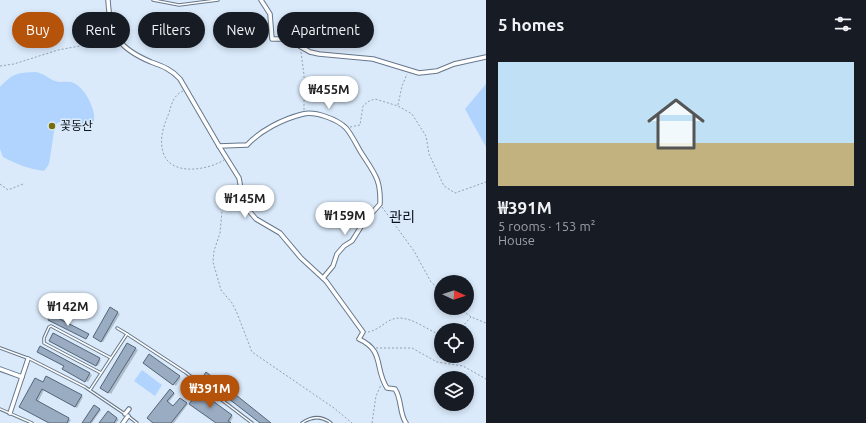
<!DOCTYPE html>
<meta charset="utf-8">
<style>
:root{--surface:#171b24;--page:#242831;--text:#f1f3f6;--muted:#9ea1a6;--line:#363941;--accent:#b45309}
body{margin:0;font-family:Ubuntu,"Noto Sans KR",sans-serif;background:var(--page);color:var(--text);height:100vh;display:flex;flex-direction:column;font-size:15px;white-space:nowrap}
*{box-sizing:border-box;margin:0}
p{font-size:13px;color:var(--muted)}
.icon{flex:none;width:22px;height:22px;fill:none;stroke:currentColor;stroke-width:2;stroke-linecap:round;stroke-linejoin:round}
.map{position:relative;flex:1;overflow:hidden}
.panel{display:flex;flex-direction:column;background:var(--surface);width:380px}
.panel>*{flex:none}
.guide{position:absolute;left:12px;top:12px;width:380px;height:36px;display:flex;gap:8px}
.needle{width:26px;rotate:94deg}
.tools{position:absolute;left:434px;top:275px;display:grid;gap:8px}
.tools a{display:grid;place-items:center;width:40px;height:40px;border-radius:50%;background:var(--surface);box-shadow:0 2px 6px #0003;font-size:20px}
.price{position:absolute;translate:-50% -34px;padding:0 9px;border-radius:14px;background:#fff;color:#222;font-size:13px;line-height:26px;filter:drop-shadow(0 1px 2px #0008)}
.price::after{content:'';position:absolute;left:50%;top:24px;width:12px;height:9px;margin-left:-6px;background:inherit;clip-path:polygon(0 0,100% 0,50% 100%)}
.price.current{background:var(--accent);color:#fff}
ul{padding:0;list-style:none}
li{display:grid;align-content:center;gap:8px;height:212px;padding:0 12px}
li+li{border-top:1px solid var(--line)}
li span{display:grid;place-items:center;height:124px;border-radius:0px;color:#555}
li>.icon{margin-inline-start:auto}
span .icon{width:72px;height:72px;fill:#fffc;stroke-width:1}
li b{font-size:17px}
h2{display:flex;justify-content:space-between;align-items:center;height:48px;padding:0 12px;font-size:17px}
.chip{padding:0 14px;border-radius:18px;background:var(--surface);box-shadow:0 2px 6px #0003;font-size:14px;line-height:36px}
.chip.current{background:var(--accent);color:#fff}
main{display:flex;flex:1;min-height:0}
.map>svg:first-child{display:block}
</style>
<main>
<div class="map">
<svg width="486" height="423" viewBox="0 0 486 423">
<rect width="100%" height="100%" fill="#daeafb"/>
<g fill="#b0d4fd">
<path d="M35,72C44,73 47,78 55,81C60,83 65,81 71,82C84,85 96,109 94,121L83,125L59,122L55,125L49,164L44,171C29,169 16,164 3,157L0,149V87C13,73 17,73 35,72Z"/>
<polygon points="486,84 486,147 465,109"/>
<polygon points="142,370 162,385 155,396 134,381"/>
</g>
<g fill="#0003">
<polygon points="111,309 120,314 103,342 94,337"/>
<polygon points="53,334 101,360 98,366 50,340"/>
<polygon points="128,344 138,350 111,394 101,388"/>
<polygon points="41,347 92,375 88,382 63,368 65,365"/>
<polygon points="151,357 181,378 176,386 144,363"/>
<polygon points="47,377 83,397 77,408 44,390 38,402 71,420 69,423 51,423 21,406 43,384"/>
<polygon points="172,391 175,394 168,403 174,407 180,399 188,404 174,423 155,423"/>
<polygon points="201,393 233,417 230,423 219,423"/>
<polygon points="95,406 101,410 92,423 83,423"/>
<polygon points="111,413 119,420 116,423 100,423"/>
</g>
<g fill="#9aacc2" stroke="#546578">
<polygon points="110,307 118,312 101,342 93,337"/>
<polygon points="50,314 89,334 86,339 48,320"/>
<polygon points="53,333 100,358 96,366 49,341"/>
<polygon points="127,343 136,348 108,393 100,388"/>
<polygon points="40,346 90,373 85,382 62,369 64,366 37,352"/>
<polygon points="149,354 180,376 173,385 143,363"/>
<polygon points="206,372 236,395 271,423 260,423 202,378"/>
<polygon points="46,376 82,395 75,407 42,389 36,400 69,418 67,423 49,423 19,407 35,378 43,382"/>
<polygon points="170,389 174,393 167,401 173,406 180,398 187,403 171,423 153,423 147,418"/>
<polygon points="199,391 232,415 228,421 231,423 216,423 189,404"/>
<polygon points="94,405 100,409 90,423 82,423"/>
<polygon points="108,411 117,418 114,423 99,423"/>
</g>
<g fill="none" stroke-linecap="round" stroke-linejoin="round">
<g stroke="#66778b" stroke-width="3.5">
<g id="lane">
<polyline points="153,0 179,5 218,0"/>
<polyline points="117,328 127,334"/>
<polyline points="0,348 30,359 85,387 125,414"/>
<polyline points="101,373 44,343 44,338 49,327 51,326 111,358"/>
<polyline points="90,390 127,334 185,372 252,423"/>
<polyline points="0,409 32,423"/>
<polyline points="128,416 137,423"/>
<path d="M302,423C312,416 322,416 331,423"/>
</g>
</g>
<g stroke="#66778b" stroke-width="5.5">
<g id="street">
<path d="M108,0C110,35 118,48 151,62C163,66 172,70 180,79L219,146L239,178L244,205L256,219L280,233L301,258L326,281L363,332L359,339C385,351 374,368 387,388L395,389C402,399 399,413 406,423"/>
<polyline points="261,0 270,14 272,39 287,39 310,52 319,54 373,59 419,73 437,71 454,64 486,57"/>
<path d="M219,146L247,145C261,130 283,119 303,114C315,111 337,119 346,128C352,135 357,146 362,154C375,174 381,180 380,204L364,222L352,241L344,246L337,254L333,266L323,278"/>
<polyline points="0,369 22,377"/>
<polyline points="10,413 28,359"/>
<polyline points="125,414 129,409"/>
<polyline points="123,423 128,416"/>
</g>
</g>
<g stroke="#93a0ae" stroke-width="1" stroke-dasharray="2 2" stroke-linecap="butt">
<polyline points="301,52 304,75 304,111"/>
<polyline points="0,66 14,64 58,50 107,41 112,36"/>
<path d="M183,91C173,96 172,103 169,113C164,125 159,138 163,152C170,177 208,170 224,160"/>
<polyline points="398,105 402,86 407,74"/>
<polyline points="350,127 360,125 363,106 369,101 375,99 398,106 412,114 426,136 429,154 444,186 455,193 486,182"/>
<polyline points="0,184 8,190 23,184"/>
<polyline points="238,194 222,211 220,233 214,251 213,262 221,290 232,303 237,313 252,352 334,408 352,423"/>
<polyline points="382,207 414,251 431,282 441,291"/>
<polyline points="460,308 471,317 486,323"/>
<polyline points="459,330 471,317"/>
<path d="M368,332C375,331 381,326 387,322C403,311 421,326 436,333L441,334"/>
<polyline points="376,348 412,348 437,362 463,366 486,379"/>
<polyline points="372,423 376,396 381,385"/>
</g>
<use href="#lane" stroke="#fff" stroke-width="1.5"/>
<use href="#street" stroke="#fff" stroke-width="3.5"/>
</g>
<circle fill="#786d09" stroke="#daeafb" stroke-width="1.5" cx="52" cy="126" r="4"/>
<g text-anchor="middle" stroke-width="3" stroke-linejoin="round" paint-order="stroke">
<g font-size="12" fill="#0c131a" stroke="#daeafb" text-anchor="start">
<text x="60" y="130">꽃동산</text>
</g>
<g font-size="14" fill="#0c131a" stroke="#daeafb">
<text x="402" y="222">관리</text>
</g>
</g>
</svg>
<div class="tools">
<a><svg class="needle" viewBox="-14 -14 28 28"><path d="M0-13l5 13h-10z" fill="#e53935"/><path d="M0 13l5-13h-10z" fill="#9ea1a6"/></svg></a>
<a><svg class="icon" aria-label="locate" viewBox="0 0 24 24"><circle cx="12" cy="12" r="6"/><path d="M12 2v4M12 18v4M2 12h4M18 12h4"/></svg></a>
<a><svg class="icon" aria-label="layers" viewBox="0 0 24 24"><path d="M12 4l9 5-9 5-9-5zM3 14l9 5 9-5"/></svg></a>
</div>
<b class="price" style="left:329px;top:110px">₩455M</b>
<b class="price" style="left:245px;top:219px">₩145M</b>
<b class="price" style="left:345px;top:236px">₩159M</b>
<b class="price" style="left:68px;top:327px">₩142M</b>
<b class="price current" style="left:210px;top:409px">₩391M</b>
<div class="guide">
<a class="chip current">Buy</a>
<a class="chip">Rent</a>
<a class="chip">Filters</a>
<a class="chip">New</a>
<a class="chip">Apartment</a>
</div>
</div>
<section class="panel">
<h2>5 homes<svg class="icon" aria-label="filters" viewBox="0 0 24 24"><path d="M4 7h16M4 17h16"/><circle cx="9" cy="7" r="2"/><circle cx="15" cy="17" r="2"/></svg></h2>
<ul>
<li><span style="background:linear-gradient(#bfe0f5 65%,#c2b280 0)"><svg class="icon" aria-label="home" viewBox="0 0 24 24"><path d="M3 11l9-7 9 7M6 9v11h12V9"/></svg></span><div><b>₩391M</b><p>5 rooms · 153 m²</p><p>House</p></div></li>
</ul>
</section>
</main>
